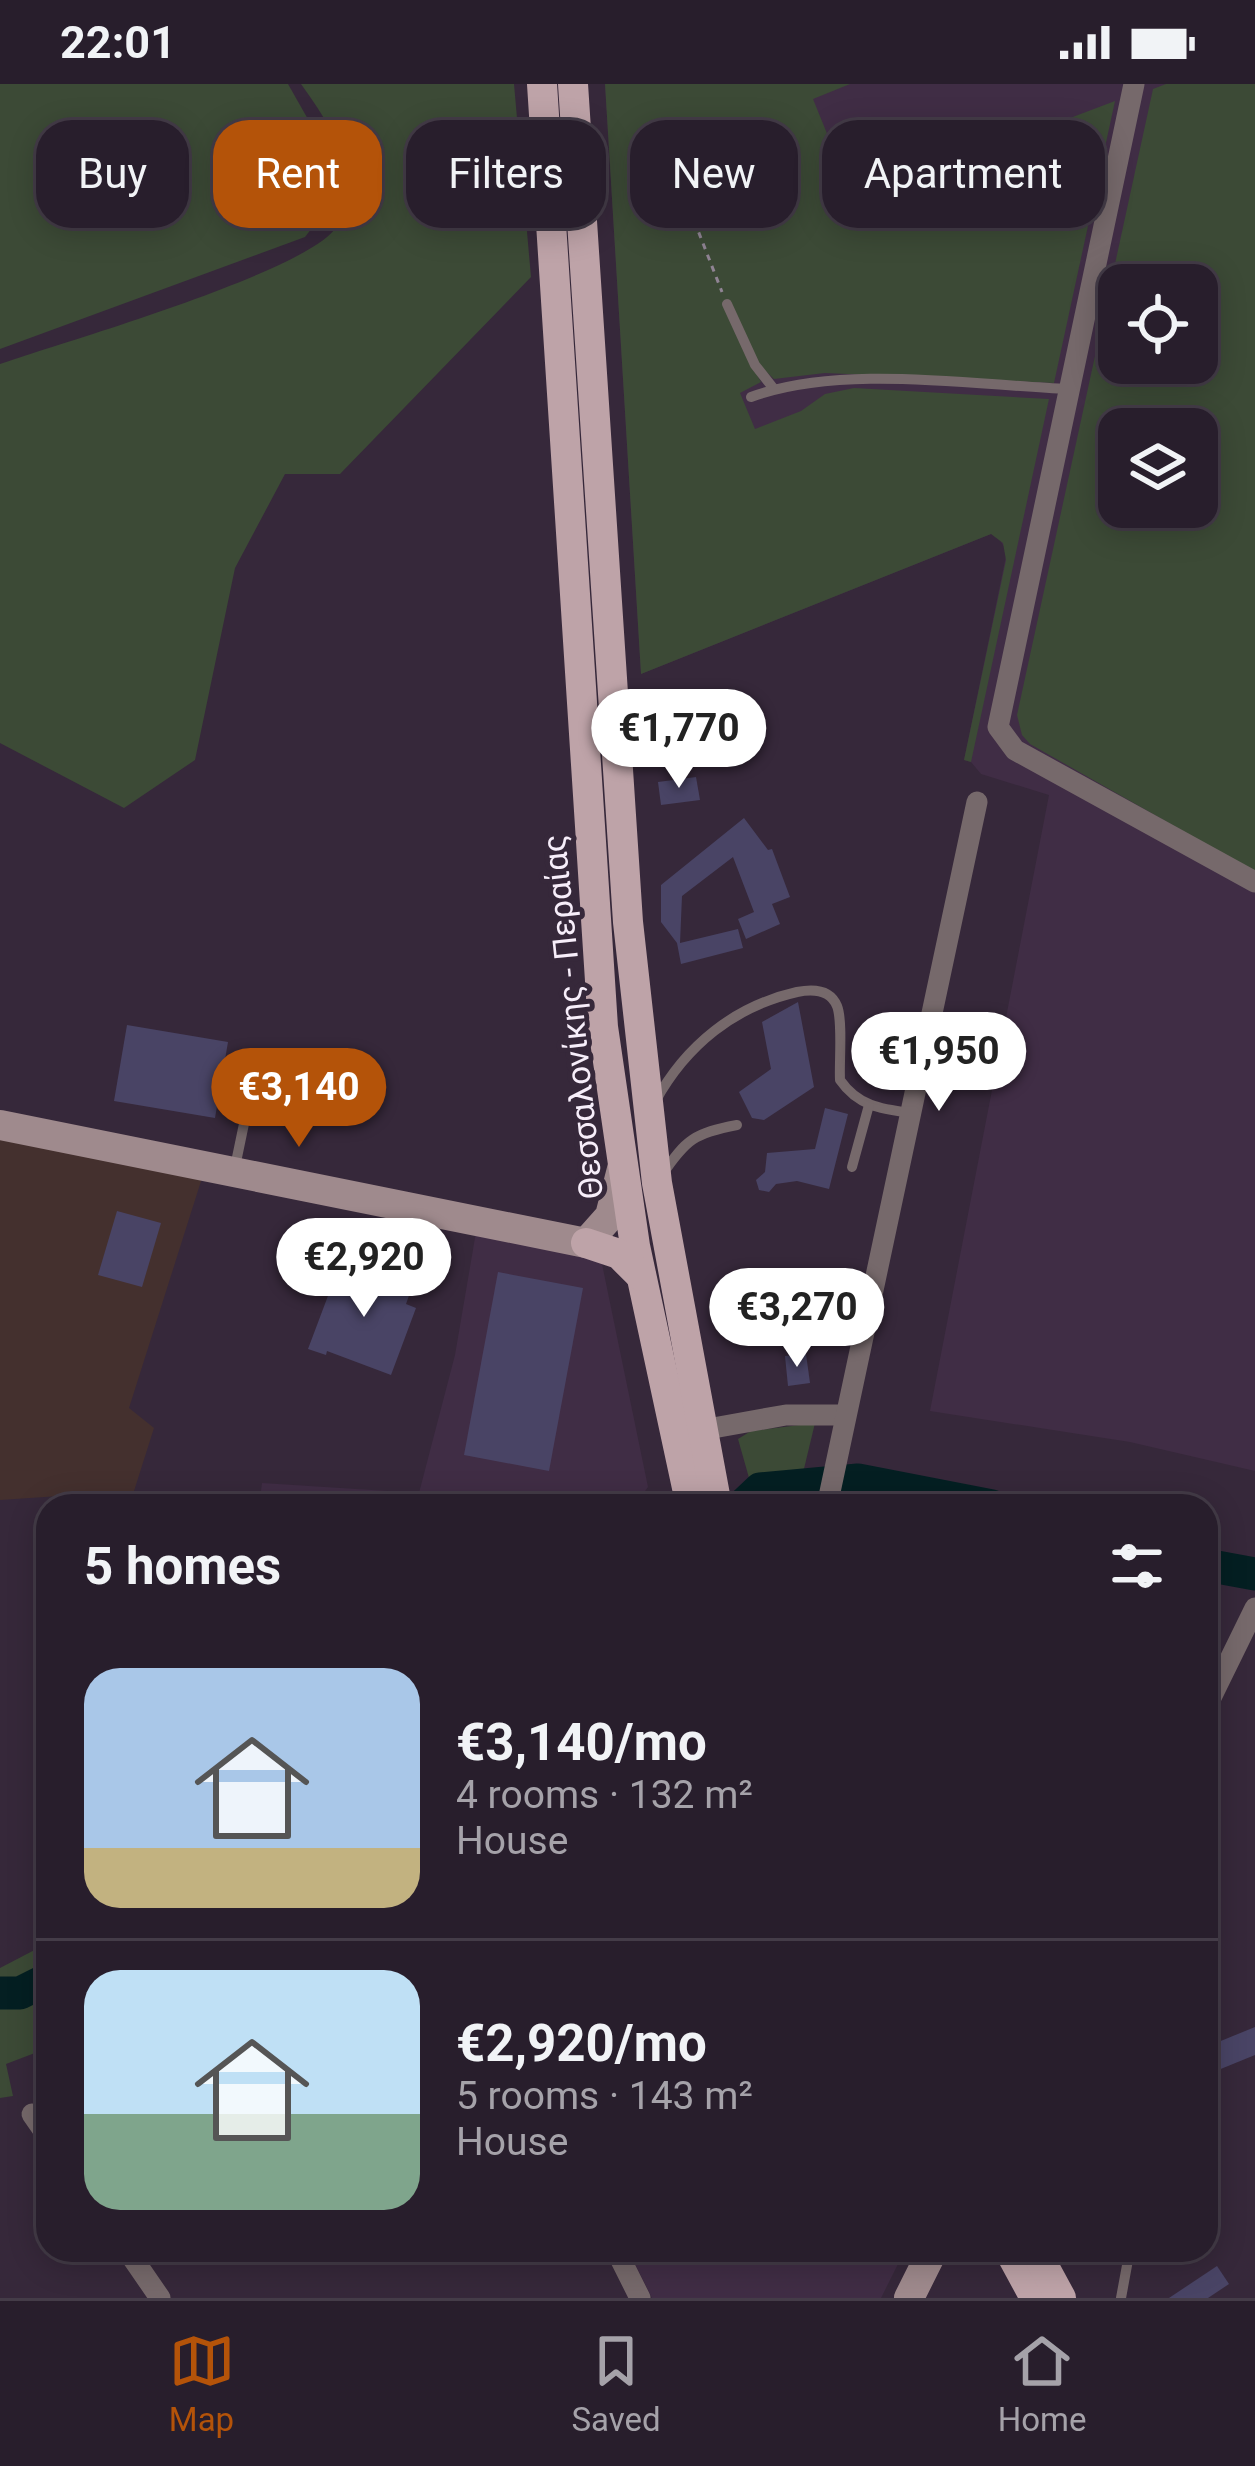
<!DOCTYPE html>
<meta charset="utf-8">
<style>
:root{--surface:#281e2c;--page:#302734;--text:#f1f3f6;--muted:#a5a2a9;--line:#443c48;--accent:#b45309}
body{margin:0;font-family:Roboto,sans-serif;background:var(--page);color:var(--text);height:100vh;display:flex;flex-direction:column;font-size:45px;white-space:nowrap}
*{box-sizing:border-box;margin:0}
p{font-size:39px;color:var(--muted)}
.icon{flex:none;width:66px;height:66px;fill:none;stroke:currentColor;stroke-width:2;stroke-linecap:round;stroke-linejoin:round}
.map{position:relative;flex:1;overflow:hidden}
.drawer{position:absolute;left:36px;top:1410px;width:1182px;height:768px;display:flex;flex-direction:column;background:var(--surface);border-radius:36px;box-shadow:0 6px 30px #0003,0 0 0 3px var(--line)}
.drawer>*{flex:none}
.hud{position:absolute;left:36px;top:36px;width:1185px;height:108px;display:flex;gap:24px}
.buttons{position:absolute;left:1098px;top:180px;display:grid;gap:24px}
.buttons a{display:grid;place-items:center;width:120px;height:120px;border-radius:24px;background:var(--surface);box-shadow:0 6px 30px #0003,0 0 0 3px var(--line);font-size:60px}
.price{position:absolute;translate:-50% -102px;padding:0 27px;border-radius:42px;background:#fff;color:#222;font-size:39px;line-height:78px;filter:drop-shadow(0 3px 6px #0008)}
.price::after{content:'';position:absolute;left:50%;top:72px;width:36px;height:27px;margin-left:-18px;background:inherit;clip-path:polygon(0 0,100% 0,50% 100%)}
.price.current{background:var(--accent);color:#fff}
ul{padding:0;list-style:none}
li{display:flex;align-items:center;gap:36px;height:300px;padding:0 48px}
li+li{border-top:3px solid var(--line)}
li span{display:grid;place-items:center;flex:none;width:336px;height:240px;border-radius:36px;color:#555}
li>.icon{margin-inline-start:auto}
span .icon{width:144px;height:144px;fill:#fffc;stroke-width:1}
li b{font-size:51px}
h2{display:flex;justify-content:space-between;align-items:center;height:144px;padding:0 48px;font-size:51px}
.pill{padding:0 42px;border-radius:36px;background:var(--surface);box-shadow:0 6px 30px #0003,0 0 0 3px var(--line);font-size:42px;line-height:108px}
.pill.current{background:var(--accent);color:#fff}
.status{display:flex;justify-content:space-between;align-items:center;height:84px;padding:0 60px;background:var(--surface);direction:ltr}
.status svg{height:33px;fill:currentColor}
.tab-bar{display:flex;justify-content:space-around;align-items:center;height:168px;border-top:3px solid var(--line);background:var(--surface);font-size:33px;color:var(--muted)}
.tab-bar a{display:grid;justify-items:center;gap:6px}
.tab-bar .current{color:var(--accent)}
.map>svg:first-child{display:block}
</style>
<div class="status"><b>22:01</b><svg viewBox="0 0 49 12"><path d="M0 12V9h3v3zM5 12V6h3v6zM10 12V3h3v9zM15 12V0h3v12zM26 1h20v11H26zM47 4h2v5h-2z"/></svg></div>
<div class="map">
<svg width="1255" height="2214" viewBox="0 0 1255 2214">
<rect width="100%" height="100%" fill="#36283a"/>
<g fill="#402d45" fill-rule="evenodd">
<path d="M605,0H1255V1387L1130,1358L930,1327L1049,711L981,690L971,678L964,676L1007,467L997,452L991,450L641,590ZM1119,201H1197V279H1119ZM1119,345H1197V423H1119Z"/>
<polygon points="476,1148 601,1175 648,1403 634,1422 259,1422 262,1399 419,1409 455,1271"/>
<polygon points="628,2166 905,2166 881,2214 652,2214"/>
</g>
<polygon fill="#44302e" points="0,1054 202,1094 129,1324 154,1344 134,1407 0,1416"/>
<g fill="#3c4a36" fill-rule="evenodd">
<polygon points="0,0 288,0 334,81 335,114 305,153 0,265"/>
<path d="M301,0H514L531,193L340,390H285L235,484L195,676L124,724L0,659V280C60,259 311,187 337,142C365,93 330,40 301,0Z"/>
<polygon points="605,0 850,0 813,15 854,116 1115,17 1054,299 825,289 774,295 742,264 761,298 740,309 755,345 801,327 825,310 854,304 1049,315 971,678 964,676 1006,476 1003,459 991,450 641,590"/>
<path d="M1166,0H1255V788L1030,660L1022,651L1017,631L1153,5ZM1119,201H1197V279H1119ZM1119,345H1197V423H1119Z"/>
<polygon points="815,1339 795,1422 757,1422 738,1355 751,1347"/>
<polygon points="48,1859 48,1964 6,1980 13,2012 0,2014 0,1884"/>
</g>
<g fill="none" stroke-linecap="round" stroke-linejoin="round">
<g stroke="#041f22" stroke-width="33">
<polyline points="742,1422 760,1405 858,1396 992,1422"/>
<polyline points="1206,1481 1255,1490"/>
<polyline points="0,1909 20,1909 48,1895"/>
</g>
</g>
<g fill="#494465">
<polygon points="696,693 700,716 661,721 658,698"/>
<polygon points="744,734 768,766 772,765 790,813 772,820 780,840 746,855 738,835 754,828 733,773 682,812 680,859 738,845 743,864 681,880 677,859 661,838 661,801"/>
<polygon points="798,918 814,1003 764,1036 752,1034 739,1008 771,985 762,938"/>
<polygon points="127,941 228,958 215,1034 114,1017"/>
<polygon points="825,1024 848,1030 829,1105 797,1097 776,1100 769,1108 759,1106 756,1096 765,1088 767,1069 815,1065"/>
<polygon points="117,1127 161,1139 142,1203 98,1191"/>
<polygon points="340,1180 411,1206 406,1220 416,1224 391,1291 327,1267 326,1271 308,1265"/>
<polygon points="498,1188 583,1204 549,1387 464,1371"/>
<polygon points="806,1270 810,1299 788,1302 785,1272"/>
<polygon points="1255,1943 1255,1971 1206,1991 1206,1963"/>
<polygon points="1217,2182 1229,2200 1208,2214 1169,2214"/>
</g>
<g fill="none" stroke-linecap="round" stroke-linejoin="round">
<polyline stroke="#908494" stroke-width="3" stroke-dasharray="6 6" stroke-linecap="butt" points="690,126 722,208"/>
<g stroke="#76696b" stroke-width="10">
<polyline points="727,220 755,281 774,305"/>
<path d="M751,313C842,280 971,301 1068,305"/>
<path d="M655,1018C686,961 735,922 797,908C812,905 830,905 837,922C843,937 839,979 840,996C858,1022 881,1025 910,1029"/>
<polyline points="235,1083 250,1011"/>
<polyline points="852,1083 869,1021"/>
<path d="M662,1091C686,1055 695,1049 737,1041"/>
<polyline points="1121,2214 1128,2176"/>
</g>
<g stroke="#76696b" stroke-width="21">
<polyline points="1134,0 998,643 1015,666 1255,798"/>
<polyline points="702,1346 786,1331 845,1331"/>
<polyline points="827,1422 977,718"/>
<polyline points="1206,1624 1255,1524"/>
<polyline points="32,2030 48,2053"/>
<polyline points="127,2166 160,2214"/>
<polyline points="616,2166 640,2214"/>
</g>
<g stroke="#9f8a8d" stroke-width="30">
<polyline points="0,1041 586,1159 610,1132 622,1085"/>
<polyline points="909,2214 933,2166"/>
</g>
<g stroke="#bea3a8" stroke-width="30">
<polyline points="542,0 603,943 635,1162 691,1422"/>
<polyline points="573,0 628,838 657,1099 717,1422"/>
<polyline points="586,1159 619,1170 641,1192"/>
<polyline points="1009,2166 1035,2214"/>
<polyline points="1035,2166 1061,2214"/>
</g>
</g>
<g text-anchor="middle" stroke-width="10" stroke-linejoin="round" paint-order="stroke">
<g font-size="33" fill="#f7eefa" stroke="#36283a">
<text transform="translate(572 933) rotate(-96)" y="12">Θεσσαλονίκης - Περαίας</text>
</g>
</g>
</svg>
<div class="buttons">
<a><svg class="icon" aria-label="locate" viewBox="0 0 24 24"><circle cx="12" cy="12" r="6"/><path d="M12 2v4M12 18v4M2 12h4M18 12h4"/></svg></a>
<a><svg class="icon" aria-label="layers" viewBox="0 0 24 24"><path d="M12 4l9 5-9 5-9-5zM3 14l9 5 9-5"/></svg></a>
</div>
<b class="price" style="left:679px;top:707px">€1,770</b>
<b class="price" style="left:939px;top:1030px">€1,950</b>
<b class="price current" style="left:299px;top:1066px">€3,140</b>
<b class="price" style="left:364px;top:1236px">€2,920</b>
<b class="price" style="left:797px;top:1286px">€3,270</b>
<div class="hud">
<a class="pill">Buy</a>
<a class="pill current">Rent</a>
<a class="pill">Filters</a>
<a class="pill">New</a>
<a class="pill">Apartment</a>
</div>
<section class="drawer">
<h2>5 homes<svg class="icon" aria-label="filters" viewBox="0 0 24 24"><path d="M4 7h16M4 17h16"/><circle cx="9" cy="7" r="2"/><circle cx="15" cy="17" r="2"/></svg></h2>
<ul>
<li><span style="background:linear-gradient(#a9c7e8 75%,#c2b280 0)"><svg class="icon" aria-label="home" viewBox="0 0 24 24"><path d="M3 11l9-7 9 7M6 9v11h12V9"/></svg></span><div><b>€3,140/mo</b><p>4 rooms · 132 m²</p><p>House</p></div></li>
<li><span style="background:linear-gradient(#bfe0f5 60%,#7fa58c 0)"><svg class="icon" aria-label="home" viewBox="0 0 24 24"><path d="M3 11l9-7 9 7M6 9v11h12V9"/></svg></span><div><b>€2,920/mo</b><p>5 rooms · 143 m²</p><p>House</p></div></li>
</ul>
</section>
</div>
<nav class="tab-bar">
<a class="current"><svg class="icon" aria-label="map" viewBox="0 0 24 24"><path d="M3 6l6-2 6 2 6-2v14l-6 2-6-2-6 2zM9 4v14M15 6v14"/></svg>Map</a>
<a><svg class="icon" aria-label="saved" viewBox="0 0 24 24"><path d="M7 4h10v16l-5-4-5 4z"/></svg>Saved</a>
<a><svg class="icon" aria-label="home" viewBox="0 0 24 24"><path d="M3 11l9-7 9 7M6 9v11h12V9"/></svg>Home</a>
</nav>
